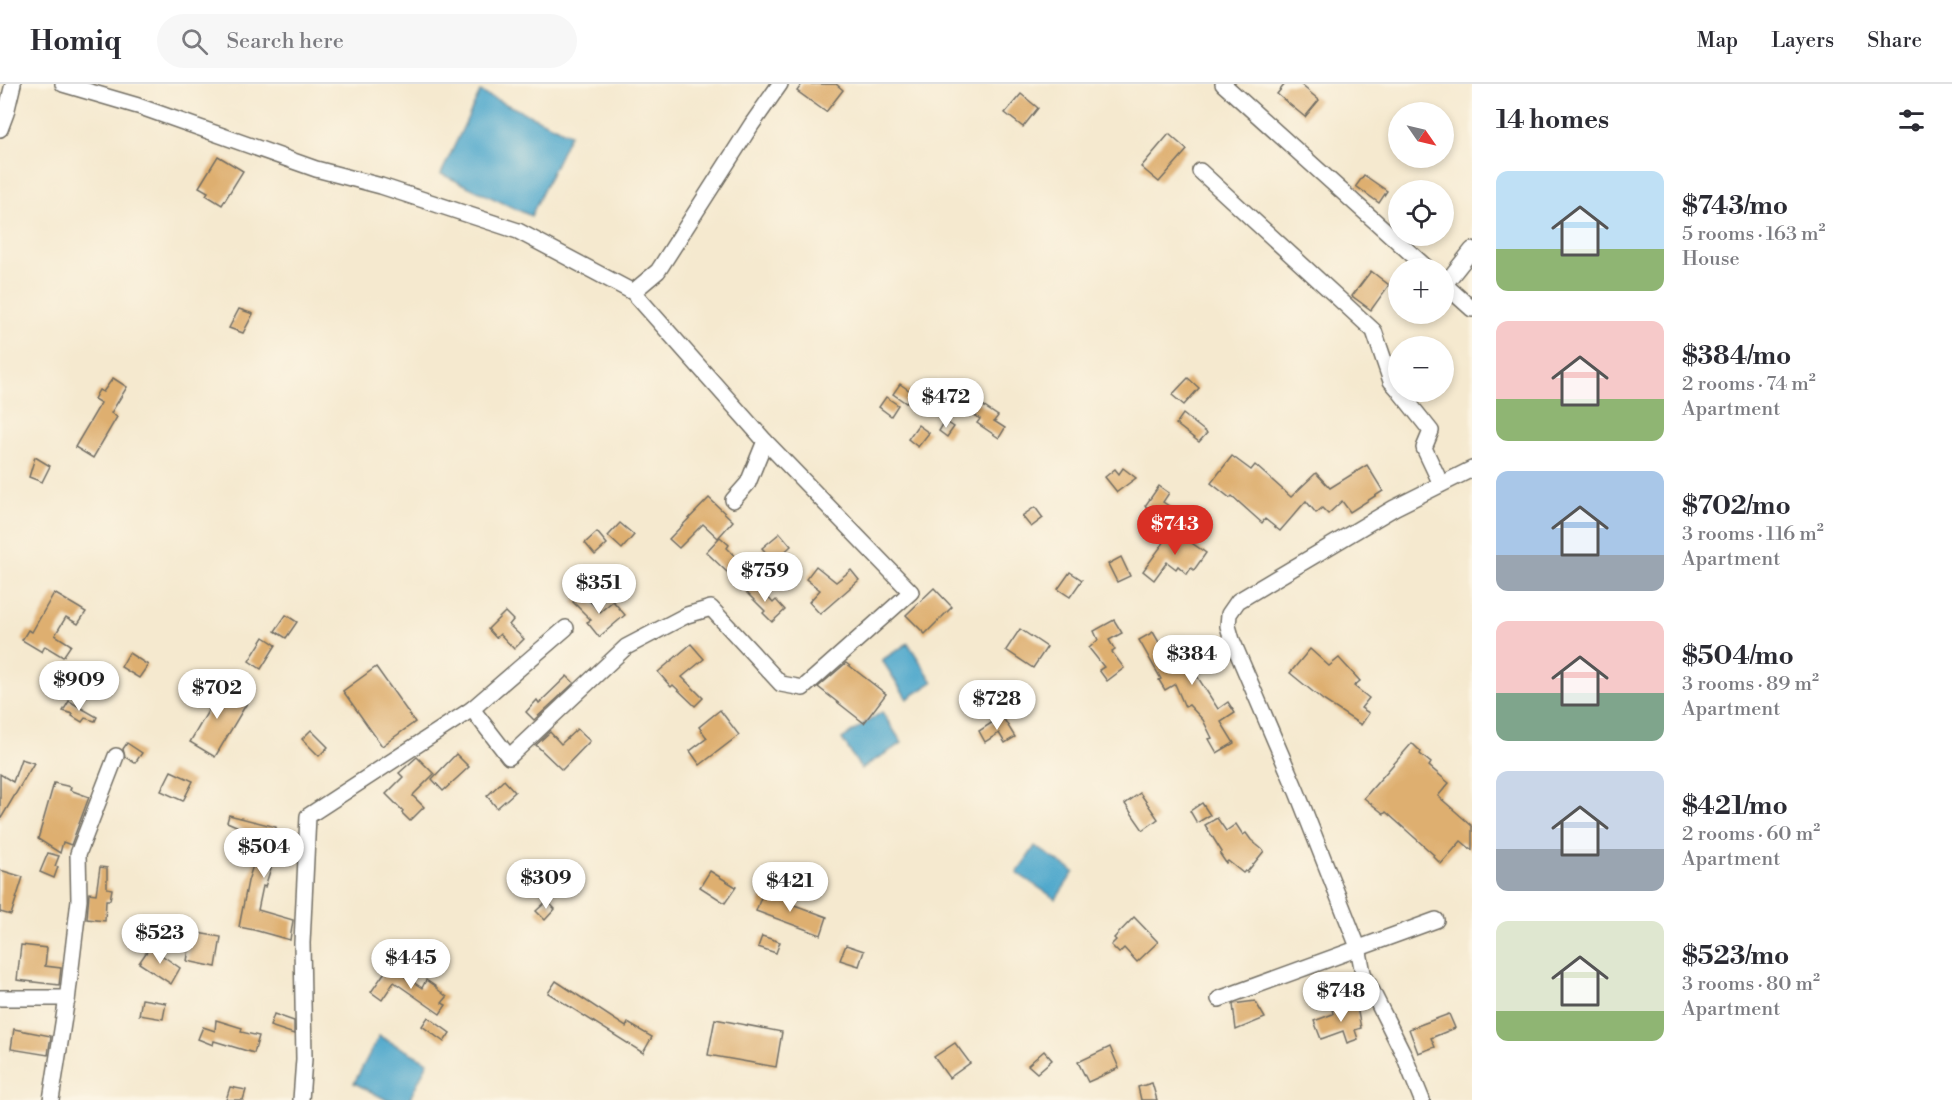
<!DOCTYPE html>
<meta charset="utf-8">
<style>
:root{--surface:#fff;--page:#f7f7f7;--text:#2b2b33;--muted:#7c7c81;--line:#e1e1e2;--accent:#d93025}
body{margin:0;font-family:"Libre Bodoni",serif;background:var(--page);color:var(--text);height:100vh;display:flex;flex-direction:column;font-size:22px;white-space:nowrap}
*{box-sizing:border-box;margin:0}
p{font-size:20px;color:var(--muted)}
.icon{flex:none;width:33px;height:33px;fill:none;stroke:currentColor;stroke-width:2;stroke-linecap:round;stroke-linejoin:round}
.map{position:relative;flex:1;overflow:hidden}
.side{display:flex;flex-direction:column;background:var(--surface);width:480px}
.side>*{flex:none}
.needle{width:39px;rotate:124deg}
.buttons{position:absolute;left:1388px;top:18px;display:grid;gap:12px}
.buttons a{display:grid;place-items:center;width:66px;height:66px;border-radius:50%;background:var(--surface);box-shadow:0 3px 9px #0003;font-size:30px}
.price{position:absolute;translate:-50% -51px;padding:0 14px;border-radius:21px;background:#fff;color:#222;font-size:20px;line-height:39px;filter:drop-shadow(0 2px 3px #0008)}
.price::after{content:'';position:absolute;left:50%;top:36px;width:18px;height:14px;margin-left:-9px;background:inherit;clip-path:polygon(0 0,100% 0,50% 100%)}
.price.current{background:var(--accent);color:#fff}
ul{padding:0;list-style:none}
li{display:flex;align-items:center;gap:18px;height:150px;padding:0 24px}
li span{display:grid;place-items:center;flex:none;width:168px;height:120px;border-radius:12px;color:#555}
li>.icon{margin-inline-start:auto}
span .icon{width:72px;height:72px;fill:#fffc;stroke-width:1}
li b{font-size:26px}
h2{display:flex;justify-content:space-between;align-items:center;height:72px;padding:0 24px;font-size:26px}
header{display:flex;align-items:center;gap:36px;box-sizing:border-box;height:84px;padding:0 30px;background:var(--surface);border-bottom:2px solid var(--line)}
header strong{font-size:28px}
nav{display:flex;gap:33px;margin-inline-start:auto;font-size:21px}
.search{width:420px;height:54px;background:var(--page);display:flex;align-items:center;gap:15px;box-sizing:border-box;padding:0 21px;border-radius:33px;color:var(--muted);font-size:22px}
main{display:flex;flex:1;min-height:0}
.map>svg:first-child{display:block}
</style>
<header>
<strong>Homiq</strong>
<div class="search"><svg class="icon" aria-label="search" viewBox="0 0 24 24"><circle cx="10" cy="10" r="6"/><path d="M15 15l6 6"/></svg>Search here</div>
<nav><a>Map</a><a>Layers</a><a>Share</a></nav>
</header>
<main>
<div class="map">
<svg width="1472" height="1016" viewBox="0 0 1472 1016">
<rect width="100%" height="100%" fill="#fcf5e5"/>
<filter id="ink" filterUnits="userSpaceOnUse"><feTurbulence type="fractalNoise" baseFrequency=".0167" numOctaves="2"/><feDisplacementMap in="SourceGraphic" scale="12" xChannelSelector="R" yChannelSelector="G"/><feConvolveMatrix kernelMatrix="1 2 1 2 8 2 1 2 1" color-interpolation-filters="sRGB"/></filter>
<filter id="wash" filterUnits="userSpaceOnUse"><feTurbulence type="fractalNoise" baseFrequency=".008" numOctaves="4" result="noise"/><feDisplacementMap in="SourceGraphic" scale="24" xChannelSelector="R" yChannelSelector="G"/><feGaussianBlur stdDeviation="1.35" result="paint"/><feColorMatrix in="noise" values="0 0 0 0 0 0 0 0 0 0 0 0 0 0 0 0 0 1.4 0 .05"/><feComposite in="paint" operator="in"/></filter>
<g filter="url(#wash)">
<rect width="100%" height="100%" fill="#f5e9cf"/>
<g fill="#4fa8cc" stroke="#3d6a7c" stroke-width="1.5">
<polygon points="480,8 570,50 531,132 441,90"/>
<polygon points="908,559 933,598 907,615 882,576"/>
<polygon points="882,628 902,659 861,685 842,655"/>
<polygon points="1035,762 1074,788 1056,815 1017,789"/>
<polygon points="379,952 428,978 409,1016 387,1016 354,999"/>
</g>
<g id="blocks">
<g fill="#deaf70">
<polygon points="802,0 836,0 843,6 826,28 797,7"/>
<polygon points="1285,0 1300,0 1319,16 1305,33 1277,10"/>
<polygon points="1021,10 1038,24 1023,43 1005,29"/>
<polygon points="1169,50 1187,66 1159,98 1141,83"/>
<polygon points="218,72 243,87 222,121 206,111 208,108 199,103"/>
<polygon points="1364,91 1387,107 1379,119 1356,102"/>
<polygon points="1371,187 1389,201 1371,226 1352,212"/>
<polygon points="239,225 253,230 243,249 229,244"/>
<polygon points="113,294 127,303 111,329 117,333 93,374 75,363 101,319 94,315 99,306 103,308"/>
<polygon points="1188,294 1199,304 1184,321 1172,311"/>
<polygon points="900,300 913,309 906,319 893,310"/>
<polygon points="886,313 898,321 891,332 879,323"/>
<polygon points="977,318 998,332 994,337 1005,344 999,354 977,339 980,335 970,328"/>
<polygon points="1183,330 1207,349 1199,358 1176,340"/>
<polygon points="945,337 954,343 947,353 939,347"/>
<polygon points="918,341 929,349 918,363 908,355"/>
<polygon points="1232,372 1251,386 1255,381 1291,413 1316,389 1330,404 1367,381 1383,407 1350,428 1342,417 1328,430 1322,424 1316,429 1306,417 1280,447 1265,435 1262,439 1232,412 1230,414 1211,399"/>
<polygon points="35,373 50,382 42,398 29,393"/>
<polygon points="1123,384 1136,394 1117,408 1105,393 1115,385 1119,390"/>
<polygon points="1159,402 1169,409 1163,418 1175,426 1168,437 1145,422"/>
<polygon points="709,414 733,437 718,454 703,440 679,464 669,455"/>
<polygon points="1035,423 1043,434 1031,443 1022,432"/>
<polygon points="620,439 634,451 622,465 608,452"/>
<polygon points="1173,446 1206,469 1194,486 1191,484 1187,490 1178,482 1176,485 1167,478 1154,496 1143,487"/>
<polygon points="597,448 607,460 595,471 585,459"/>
<polygon points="780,449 791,462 774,478 762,464"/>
<polygon points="720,453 729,461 727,464 740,477 728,489 706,468"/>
<polygon points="1121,473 1130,492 1117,498 1108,480"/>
<polygon points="816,482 836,498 851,486 859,496 820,530 809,518 820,506 806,495"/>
<polygon points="1070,488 1082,496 1070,513 1058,505"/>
<polygon points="754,498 773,519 776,516 785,526 772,538 763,529 765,527 745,507"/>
<polygon points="934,504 952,523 925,550 906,531"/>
<polygon points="54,509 86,528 78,540 66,533 55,551 71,561 63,573 45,562 42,568 22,556 28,546 32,548"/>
<polygon points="582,509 600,528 613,517 625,531 599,553 587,538 591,536 573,518"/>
<polygon points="505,528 513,536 509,541 524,555 514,565 500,550 496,554 488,545"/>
<polygon points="286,531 297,538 286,554 275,547"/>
<polygon points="1114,536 1122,549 1109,556 1115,566 1112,568 1124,584 1107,597 1099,586 1104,583 1089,564 1098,556 1094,547"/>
<polygon points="1020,545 1047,563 1033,584 1006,566"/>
<polygon points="1153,548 1171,579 1207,557 1218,575 1195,589 1218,625 1228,618 1235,629 1221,638 1234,659 1217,669 1209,655 1212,654 1203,636 1189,621 1185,623 1175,600 1165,606 1159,596 1161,595 1139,556"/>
<polygon points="264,553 276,561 261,585 249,577"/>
<polygon points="691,560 704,575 682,593 703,614 695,622 673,601 671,603 658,588"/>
<polygon points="1310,565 1329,582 1339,574 1360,597 1354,602 1369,614 1361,624 1369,629 1361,641 1323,616 1290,589"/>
<polygon points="129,569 148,581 139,594 121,583"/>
<polygon points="846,579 886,610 864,639 818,603"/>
<polygon points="376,583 415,638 382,662 343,607"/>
<polygon points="567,592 574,599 534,636 526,628 537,616 539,619"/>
<polygon points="200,603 216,612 222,604 247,619 215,673 190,658 211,622 194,612"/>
<polygon points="69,617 97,633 95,637 85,634 82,638 72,632 73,630 63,627"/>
<polygon points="720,626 739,651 700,681 690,667 707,654 699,643"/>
<polygon points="1002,632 1015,653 1005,659 999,649 985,658 979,647"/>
<polygon points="577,645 590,657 562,686 536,661 550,648 561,660"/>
<polygon points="311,646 328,663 319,672 302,655"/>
<polygon points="127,659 142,669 135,679 125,673 123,665"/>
<polygon points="1412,659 1421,668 1420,670 1431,679 1429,682 1449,699 1438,712 1472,742 1472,766 1461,757 1441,780 1433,772 1434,771 1386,728 1384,730 1364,714"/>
<polygon points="456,670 469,683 443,707 432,695"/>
<polygon points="417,673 434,690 414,710 413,712 424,723 410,737 402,729 403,727 386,710 403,693 399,689"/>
<polygon points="21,675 34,679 0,736 0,690 13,698"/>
<polygon points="171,687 193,697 183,717 161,707"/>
<polygon points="504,696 515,708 497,724 487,712"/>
<polygon points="54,699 71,703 70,706 89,713 71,761 63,758 60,769 38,755"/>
<polygon points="1140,709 1158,735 1143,746 1125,720"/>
<polygon points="1202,719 1210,731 1197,739 1190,727"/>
<polygon points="229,731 276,743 276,746 297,750 297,762 283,759 279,773 275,771 265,803 263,802 258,826 293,836 290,856 254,846 239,843 248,797 262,753 227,738"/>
<polygon points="1217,734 1226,747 1236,740 1243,751 1246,749 1251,756 1264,767 1247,788 1245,787 1243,789 1228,777 1226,779 1220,770 1222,768 1205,741"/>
<polygon points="48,769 59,772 55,782 58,783 54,794 40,788"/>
<polygon points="100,783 107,784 107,804 112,805 110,816 106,816 105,837 87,835 89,809 96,810"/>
<polygon points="0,786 23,793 11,831 0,828"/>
<polygon points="710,787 736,803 725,819 700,803"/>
<polygon points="764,805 790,815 789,819 827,833 821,851 756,827"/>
<polygon points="547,817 555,825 545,836 536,827"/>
<polygon points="1134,833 1158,858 1137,878 1124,864 1119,869 1111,861 1116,856 1114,854"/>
<polygon points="192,848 221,853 216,883 187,877"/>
<polygon points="762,852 780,858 776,869 758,863"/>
<polygon points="21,861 47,864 45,882 61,884 59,901 17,896"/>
<polygon points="846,861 864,867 859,882 840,876"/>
<polygon points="150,863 180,884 171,900 139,879"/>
<polygon points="389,882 422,904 426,896 436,903 436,904 447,913 442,919 446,921 440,930 394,898 382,916 371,908"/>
<polygon points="556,897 626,943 628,939 652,953 643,969 548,909"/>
<polygon points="142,915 166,919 163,935 139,931"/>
<polygon points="1255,917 1265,934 1236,946 1233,920"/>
<polygon points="1356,918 1361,944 1355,946 1358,955 1347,959 1343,947 1321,955 1314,937 1333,930 1332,924"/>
<polygon points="274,930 294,937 294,950 270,942"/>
<polygon points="1449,930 1455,944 1431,954 1435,963 1418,969 1409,945"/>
<polygon points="428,933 450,949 444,958 422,942"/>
<polygon points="715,935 782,948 776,983 708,971"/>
<polygon points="216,936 242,944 241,948 259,952 254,969 214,957 213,961 198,955 203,943 215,947"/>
<polygon points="14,945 51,952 48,971 11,965"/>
<polygon points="955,959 970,979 949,994 934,973"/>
<polygon points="1110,963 1119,984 1088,998 1078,978"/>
<polygon points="1044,967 1052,976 1037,989 1028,981"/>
<polygon points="1152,999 1157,1016 1141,1016 1138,1003"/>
<polygon points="230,1003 246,1006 243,1016 226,1016"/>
</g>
</g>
</g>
<g filter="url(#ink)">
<use href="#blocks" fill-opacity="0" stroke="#726e64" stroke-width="1.5"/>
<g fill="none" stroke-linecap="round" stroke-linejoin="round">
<g stroke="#726e64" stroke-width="18">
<g id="minor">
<polyline points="63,0 138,22 316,85 381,102 518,147 633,208"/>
<polyline points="1223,0 1427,184"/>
<polyline points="0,45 6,29 13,0"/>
<polyline points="1200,87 1374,247 1391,297 1398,305"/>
<polyline points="1443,199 1472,225"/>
<polyline points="1445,200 1472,166"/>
<polyline points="1400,308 1431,347 1424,364 1441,400"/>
<polyline points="733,416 748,399 765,357 633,208 658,187 752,40 780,0"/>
<polyline points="472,625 509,673 626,563 687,531 711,524 781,600 803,604 911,508 765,357"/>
<polyline points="0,914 67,914 51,1016"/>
<polyline points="1219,915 1436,836"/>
<polyline points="67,917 79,816 78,770 116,672"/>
<polyline points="301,1016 304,975 302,859 308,732 472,625 566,544"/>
<polyline points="1422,1016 1403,969 1363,889 1358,863 1297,708 1232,556 1228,542 1229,530 1238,517 1394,424 1472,385"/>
</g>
</g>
<use href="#minor" stroke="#fff" stroke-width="15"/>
</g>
</g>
</svg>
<div class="buttons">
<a><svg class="needle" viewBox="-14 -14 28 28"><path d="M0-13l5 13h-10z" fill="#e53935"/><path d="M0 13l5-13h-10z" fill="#7c7c81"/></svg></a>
<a><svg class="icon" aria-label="locate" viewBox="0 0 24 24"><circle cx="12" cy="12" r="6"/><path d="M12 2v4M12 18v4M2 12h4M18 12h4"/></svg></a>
<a>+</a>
<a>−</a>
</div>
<b class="price" style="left:946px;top:345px">$472</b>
<b class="price current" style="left:1175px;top:472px">$743</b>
<b class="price" style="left:765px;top:519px">$759</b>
<b class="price" style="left:599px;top:531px">$351</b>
<b class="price" style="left:1192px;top:602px">$384</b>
<b class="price" style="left:79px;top:628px">$909</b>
<b class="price" style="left:217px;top:636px">$702</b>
<b class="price" style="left:997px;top:647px">$728</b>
<b class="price" style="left:264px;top:795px">$504</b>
<b class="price" style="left:546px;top:826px">$309</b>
<b class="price" style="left:790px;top:829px">$421</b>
<b class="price" style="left:160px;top:881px">$523</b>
<b class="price" style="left:411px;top:906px">$445</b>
<b class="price" style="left:1341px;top:939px">$748</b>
</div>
<section class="side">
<h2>14 homes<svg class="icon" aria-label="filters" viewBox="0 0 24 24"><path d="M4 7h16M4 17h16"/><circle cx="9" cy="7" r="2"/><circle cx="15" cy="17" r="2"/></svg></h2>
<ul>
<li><span style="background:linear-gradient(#bfe0f5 65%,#8fb573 0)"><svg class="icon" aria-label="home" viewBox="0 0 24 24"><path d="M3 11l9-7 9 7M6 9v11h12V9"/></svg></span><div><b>$743/mo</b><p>5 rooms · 163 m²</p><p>House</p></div></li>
<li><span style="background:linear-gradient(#f6c9c9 65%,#8fb573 0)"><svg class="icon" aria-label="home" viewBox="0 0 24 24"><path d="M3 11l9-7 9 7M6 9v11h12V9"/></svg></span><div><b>$384/mo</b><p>2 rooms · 74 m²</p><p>Apartment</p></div></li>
<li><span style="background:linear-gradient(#a9c7e8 70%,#9aa5b1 0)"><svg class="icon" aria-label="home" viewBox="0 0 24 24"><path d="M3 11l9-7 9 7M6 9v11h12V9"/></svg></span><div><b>$702/mo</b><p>3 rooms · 116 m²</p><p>Apartment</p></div></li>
<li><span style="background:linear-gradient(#f6c9c9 60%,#7fa58c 0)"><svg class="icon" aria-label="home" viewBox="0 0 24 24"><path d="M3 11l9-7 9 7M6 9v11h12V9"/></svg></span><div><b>$504/mo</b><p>3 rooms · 89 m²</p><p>Apartment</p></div></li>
<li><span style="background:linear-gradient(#c9d6e8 65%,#9aa5b1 0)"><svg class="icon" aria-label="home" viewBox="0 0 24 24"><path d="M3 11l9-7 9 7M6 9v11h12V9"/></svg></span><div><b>$421/mo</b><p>2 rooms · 60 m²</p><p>Apartment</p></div></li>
<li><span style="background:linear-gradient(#dfe7d0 75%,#8fb573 0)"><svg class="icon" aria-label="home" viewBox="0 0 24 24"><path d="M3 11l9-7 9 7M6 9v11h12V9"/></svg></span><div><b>$523/mo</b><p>3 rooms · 80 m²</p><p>Apartment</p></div></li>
</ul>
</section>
</main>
